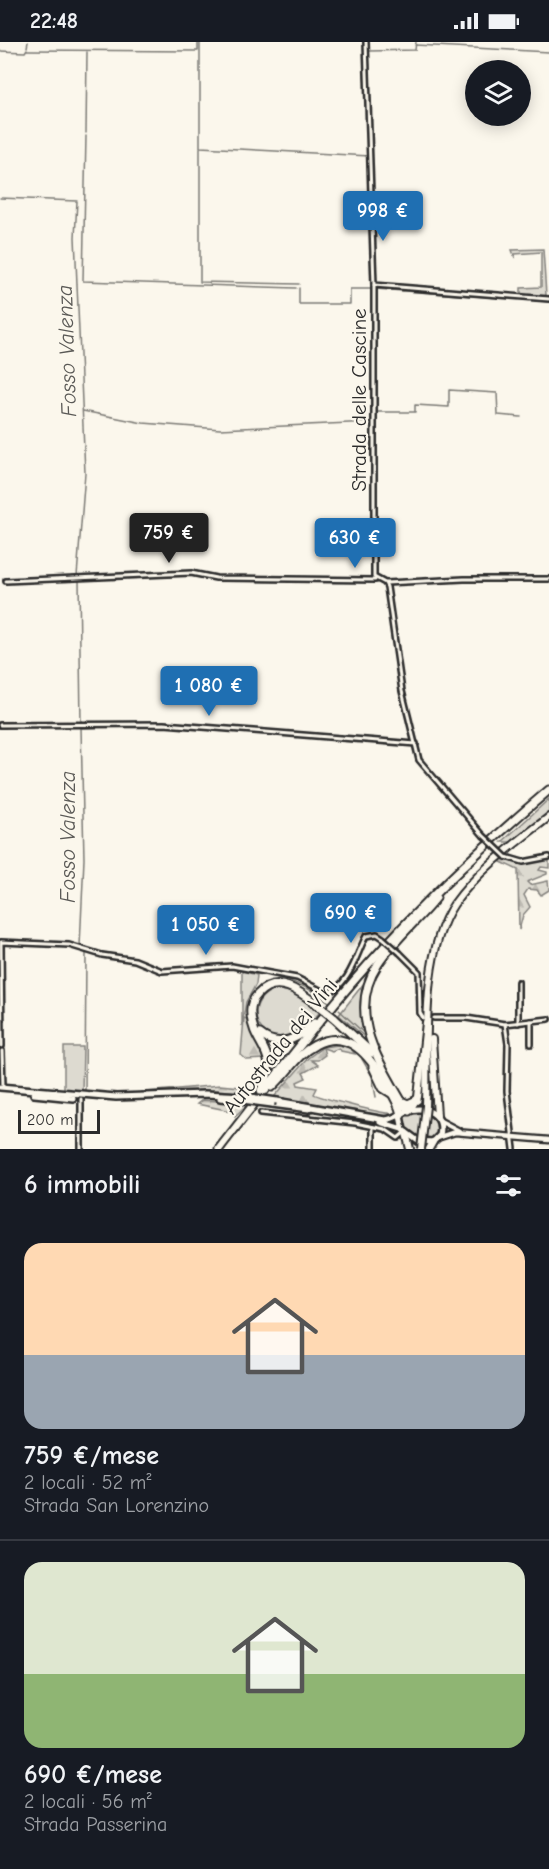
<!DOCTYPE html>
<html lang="it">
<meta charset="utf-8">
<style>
:root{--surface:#171b24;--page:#242831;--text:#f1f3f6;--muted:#9ea1a6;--line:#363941;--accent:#1f6fb2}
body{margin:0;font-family:"Comic Neue",sans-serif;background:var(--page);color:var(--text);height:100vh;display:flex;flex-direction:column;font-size:22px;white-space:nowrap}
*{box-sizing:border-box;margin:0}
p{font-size:20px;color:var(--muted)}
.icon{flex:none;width:33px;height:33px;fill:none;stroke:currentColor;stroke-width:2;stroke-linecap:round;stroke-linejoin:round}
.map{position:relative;height:1107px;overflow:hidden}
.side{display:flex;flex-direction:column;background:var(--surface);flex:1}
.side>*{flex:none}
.fabs{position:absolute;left:465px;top:18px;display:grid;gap:12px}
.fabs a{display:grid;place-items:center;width:66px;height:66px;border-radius:50%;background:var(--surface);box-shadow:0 3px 15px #0003;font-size:30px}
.scale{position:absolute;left:18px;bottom:15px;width:82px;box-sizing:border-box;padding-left:6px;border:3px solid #2b2b2b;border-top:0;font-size:16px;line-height:21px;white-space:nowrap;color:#2b2b2b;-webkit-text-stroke:4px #fbf7ec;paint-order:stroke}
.price{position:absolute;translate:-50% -51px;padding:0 14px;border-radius:6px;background:var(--accent);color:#fff;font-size:20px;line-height:39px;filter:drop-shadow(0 2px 3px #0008)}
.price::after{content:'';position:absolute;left:50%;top:36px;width:18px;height:14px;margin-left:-9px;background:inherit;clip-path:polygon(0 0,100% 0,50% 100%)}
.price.on{background:#222;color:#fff}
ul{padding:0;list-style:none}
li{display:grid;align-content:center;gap:12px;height:318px;padding:0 24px}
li+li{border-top:2px solid var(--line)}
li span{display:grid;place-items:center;height:186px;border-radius:18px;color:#555}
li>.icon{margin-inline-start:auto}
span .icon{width:108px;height:108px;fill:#fffc;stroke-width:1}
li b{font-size:26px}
h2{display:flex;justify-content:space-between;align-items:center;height:72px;padding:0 24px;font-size:26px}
.status{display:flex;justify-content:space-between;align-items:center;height:42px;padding:0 30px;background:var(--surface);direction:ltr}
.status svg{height:16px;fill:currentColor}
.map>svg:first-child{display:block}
</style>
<div class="status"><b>22:48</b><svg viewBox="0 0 49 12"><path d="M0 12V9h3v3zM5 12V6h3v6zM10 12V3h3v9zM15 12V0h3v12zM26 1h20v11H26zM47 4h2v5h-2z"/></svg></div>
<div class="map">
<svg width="549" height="1107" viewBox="0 0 549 1107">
<defs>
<pattern id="forest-firs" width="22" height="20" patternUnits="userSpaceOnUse" patternTransform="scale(1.5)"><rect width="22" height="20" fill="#dddad0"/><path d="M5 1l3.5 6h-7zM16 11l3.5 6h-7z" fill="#bebbb3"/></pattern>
</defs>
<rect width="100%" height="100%" fill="#fbf7ec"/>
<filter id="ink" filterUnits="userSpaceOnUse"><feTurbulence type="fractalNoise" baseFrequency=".0167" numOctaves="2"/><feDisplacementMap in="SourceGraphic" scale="12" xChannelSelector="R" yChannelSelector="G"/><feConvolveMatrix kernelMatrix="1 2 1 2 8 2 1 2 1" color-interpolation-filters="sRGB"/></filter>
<g filter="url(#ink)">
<g fill="#dddad0" stroke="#84827e" stroke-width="1.5">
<polygon points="543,207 546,253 544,255 521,254 521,246 541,245 541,210 515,212 515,216 512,208"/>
<polygon points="549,757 549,770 511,800 502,800"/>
<polygon points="242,929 257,933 256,942 246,960 242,984"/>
<polygon points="368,936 361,970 366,996 339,973"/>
<path d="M276,947L294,951L320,970C269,1032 231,962 276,947Z"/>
<polygon points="64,1005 83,1005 82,1050 64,1049"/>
<path d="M427,1071L438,1079L439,1090C427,1107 414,1095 403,1084L402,1077L409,1072Z"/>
</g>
<g fill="url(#forest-firs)" stroke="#84827e" stroke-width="1.5">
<polygon points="502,816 521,822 549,816 549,826 541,825 539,828 547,830 547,832 527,840 530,843 548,839 549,848 541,853 537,848 528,847 524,853 530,865 523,873 519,888 518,828 501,820"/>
<polygon points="244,976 247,977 263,1017 247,1018 241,1013"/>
<path d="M338,1003L351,1006L355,1012L341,1009L339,1006L332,1009L323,1006L325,1013L318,1018H311L318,1023L303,1031L306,1036L297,1040L298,1043L317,1046L314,1052C318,1055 383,1072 389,1071L392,1075L274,1055L308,1016L323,1005Z"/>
<polygon points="220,1043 250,1046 257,1049 255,1052 217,1048 115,1053"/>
<polygon points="202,1058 249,1061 235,1074 231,1069 197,1062"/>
</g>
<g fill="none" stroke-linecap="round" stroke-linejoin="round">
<g stroke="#7b7a75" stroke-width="1.5">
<polyline points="200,0 200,105 370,114"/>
<polyline points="368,0 369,9 415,8 416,0"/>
<polyline points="415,3 549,10"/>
<polyline points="27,5 28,0"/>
<polyline points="27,8 198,9 198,0"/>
<polyline points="0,9 25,10 27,7"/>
<polyline points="369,9 372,113"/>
<polyline points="86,91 87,10"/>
<polyline points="86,94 83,239 296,246"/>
<polyline points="200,106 200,240 299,242"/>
<polyline points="0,156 77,159 75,195 85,431 77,534"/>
<polyline points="370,175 371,244"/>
<polyline points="299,246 299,262 350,262 350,247 371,247 372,376"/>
<polyline points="376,247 516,257"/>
<polyline points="519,257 549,260"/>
<polyline points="83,369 143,381 220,387 371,380"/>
<polyline points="375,370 415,370 415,363 449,365 449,348 497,351 498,373 521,375"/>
<polyline points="79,537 81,682"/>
<polyline points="373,539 379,540"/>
<polyline points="157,684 173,685"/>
<polyline points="82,686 131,684"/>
<polyline points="80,904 84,817 81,685"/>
<polyline points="87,910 112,916"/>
<polyline points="139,921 160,931 194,928"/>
<polyline points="226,926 240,928"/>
<path d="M242,928C282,937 295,936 329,960"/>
<polyline points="339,968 365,992"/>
<polyline points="362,1017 372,1034 376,1055"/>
<polyline points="85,1048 86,910"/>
</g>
<g stroke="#2b2b2b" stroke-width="8">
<g id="minor">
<polyline points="366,0 374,243 549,257"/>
<polyline points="374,243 374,535 385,541 387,545 402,649 419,718 483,793"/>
<polyline points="6,539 191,531 216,536 375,538"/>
<polyline points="386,541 464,537 549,537"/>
<polyline points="0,683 164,682 416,702"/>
<polyline points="506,815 523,820 549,815"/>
<polyline points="400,911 419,930 420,971 423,976"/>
<polyline points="518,940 518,981"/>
<polyline points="434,976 466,976 505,982 549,977"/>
<polyline points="531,979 531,1002"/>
<polyline points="505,982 508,1002 507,1049 514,1107"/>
<path d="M2,1004L1,900L69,903L102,913L135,918L162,929L232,924L297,936L326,951C349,946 357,911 366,894L377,892L383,896"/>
<polyline points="2,1009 3,1044"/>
<polyline points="261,1071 355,1081 385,1087 398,1096 405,1090"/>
<polyline points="373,1085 373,1107"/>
<polyline points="81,1107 81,1057"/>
</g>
</g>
<g stroke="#2b2b2b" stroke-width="9">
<g id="secondary">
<polyline points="440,1079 459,1089"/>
<polyline points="437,1096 455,1090 549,1098"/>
</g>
</g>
<g stroke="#2b2b2b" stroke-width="10">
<g id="primary">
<polyline points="0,1045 116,1055 205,1052 244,1054"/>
<polyline points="34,1052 73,1056"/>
<polyline points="220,1056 242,1058"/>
<path d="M277,1059L385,1078C396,1077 400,1071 408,1069C426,1063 445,1073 440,1093L433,1100L418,1099L403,1088L400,1074"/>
<polyline points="272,1062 309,1067"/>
<polyline points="380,1080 402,1087"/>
</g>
</g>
<g stroke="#2b2b2b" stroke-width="10">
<g id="trunk">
<polyline points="432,997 437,1074"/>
<path d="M426,1064C428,1005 420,912 454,862C478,828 516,801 549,775"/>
<polyline points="410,1068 418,1055 426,980"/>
<polyline points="406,1091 410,1107"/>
<polyline points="429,1107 433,1100"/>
</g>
</g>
<g stroke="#2b2b2b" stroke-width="11">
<g id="motorway">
<polyline points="334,976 372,1011"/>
<path d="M260,992C279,1008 299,996 314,981"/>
<polyline points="373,1025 383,1046 391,1051"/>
<path d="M272,1045C287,1032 297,1012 315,1003C348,985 370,1015 385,1040C391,1050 399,1060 401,1073"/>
<path d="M261,1048C282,1010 253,1005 251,973C250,965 253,957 258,952C278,930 303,952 320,965"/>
<polyline points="401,1059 408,1062 417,1058"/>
<path d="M409,1069L403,1062C378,1018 346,971 378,922C394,898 418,878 436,856"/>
<path d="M219,1107C272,1039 325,969 384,905C435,849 491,797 549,748"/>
</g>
</g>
<use href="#minor" stroke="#fbf7ec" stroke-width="3"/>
<use href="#secondary" stroke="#fbf7ec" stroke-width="4.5"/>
<use href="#primary" stroke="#fbf7ec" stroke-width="5"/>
<use href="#trunk" stroke="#fbf7ec" stroke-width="6"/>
<use href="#motorway" stroke="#fbf7ec" stroke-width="7"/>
<g stroke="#2b2b2b" stroke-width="8" stroke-linecap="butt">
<g id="minor-bridge">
<polyline points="483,793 506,815"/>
<polyline points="383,896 400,911"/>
</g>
</g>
<g stroke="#2b2b2b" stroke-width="10" stroke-linecap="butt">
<g id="primary-bridge">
<polyline points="244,1054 277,1059"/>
<polyline points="242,1058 272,1062"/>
</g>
</g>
<g stroke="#2b2b2b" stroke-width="10" stroke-linecap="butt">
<polyline id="trunk-bridge" points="421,1107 426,1064"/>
</g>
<g stroke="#2b2b2b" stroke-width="11" stroke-linecap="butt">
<polyline id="motorway-bridge" points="320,965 334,976"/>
</g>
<use href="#minor-bridge" stroke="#fbf7ec" stroke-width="3"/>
<use href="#primary-bridge" stroke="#fbf7ec" stroke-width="5"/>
<use href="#trunk-bridge" stroke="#fbf7ec" stroke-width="6"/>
<use href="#motorway-bridge" stroke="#fbf7ec" stroke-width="7"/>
</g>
</g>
<g text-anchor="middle" stroke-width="4.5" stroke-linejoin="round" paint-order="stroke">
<g font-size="21" fill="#2b2b2b" stroke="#fbf7ec">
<text transform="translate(359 358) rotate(-90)" y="7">Strada delle Cascine</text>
<text transform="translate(280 1004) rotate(-51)" y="7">Autostrada dei Vini</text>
</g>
<g font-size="22" font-style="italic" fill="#5a5956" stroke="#fbf7ec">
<text transform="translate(66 309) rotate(-92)" y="8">Fosso Valenza</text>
<text transform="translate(67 795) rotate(-90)" y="8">Fosso Valenza</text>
</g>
</g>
</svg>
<div class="fabs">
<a><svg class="icon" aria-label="layers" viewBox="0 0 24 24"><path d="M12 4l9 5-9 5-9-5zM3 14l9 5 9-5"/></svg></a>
</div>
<div class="scale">200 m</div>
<b class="price" style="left:383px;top:200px">998 €</b>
<b class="price on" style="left:169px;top:522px">759 €</b>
<b class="price" style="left:355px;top:527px">630 €</b>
<b class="price" style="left:209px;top:675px">1 080 €</b>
<b class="price" style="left:351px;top:902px">690 €</b>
<b class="price" style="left:206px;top:914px">1 050 €</b>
</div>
<section class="side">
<h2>6 immobili<svg class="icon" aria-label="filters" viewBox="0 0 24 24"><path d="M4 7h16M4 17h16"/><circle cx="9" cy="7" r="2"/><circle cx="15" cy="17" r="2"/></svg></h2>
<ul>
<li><span style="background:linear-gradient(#ffd9b3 60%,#9aa5b1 0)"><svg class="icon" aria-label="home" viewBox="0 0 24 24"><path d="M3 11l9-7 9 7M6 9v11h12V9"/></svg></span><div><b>759 €/mese</b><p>2 locali · 52 m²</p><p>Strada San Lorenzino</p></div></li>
<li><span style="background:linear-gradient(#dfe7d0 60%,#8fb573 0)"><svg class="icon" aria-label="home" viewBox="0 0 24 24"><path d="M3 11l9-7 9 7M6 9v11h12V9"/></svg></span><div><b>690 €/mese</b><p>2 locali · 56 m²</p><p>Strada Passerina</p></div></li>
</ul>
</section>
